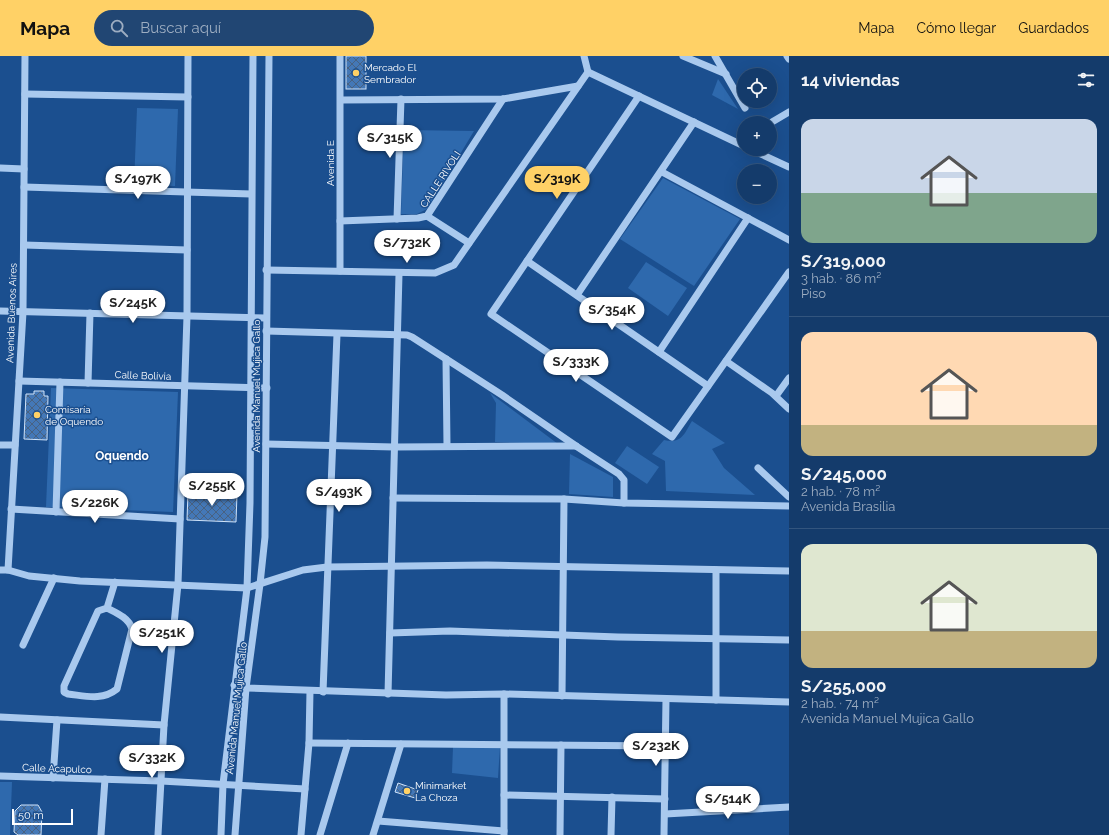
<!DOCTYPE html>
<html lang="es">
<meta charset="utf-8">
<style>
:root{--surface:#143b6b;--page:#214673;--text:#f1f3f6;--muted:#9dadc1;--line:#33557e;--accent:#ffd166}
body{margin:0;font-family:Raleway,sans-serif;background:var(--page);color:var(--text);height:100vh;display:flex;flex-direction:column;font-size:15px;white-space:nowrap}
*{box-sizing:border-box;margin:0}
p{font-size:13px;color:var(--muted)}
.icon{flex:none;width:22px;height:22px;fill:none;stroke:currentColor;stroke-width:2;stroke-linecap:round;stroke-linejoin:round}
.map{position:relative;flex:1;overflow:hidden}
.side{display:flex;flex-direction:column;background:var(--surface);width:320px}
.side>*{flex:none}
.buttons{position:absolute;left:737px;top:12px;display:grid;gap:8px}
.buttons a{display:grid;place-items:center;width:40px;height:40px;border-radius:50%;background:var(--surface);box-shadow:0 4px 16px #0002,0 0 0 1px var(--line);font-size:20px}
.scale{position:absolute;left:12px;bottom:10px;width:61px;box-sizing:border-box;padding-left:4px;border:2px solid #fff;border-top:0;font-size:11px;line-height:14px;white-space:nowrap;color:#fff;-webkit-text-stroke:3px #1b4f8f;paint-order:stroke}
.price{position:absolute;translate:-50% -34px;padding:0 9px;border-radius:14px;background:#fff;color:#222;font-size:13px;line-height:26px;filter:drop-shadow(0 1px 2px #0008)}
.price::after{content:'';position:absolute;left:50%;top:24px;width:12px;height:9px;margin-left:-6px;background:inherit;clip-path:polygon(0 0,100% 0,50% 100%)}
.price.selected{background:var(--accent);color:#111}
ul{padding:0;list-style:none}
li{display:grid;align-content:center;gap:8px;height:212px;padding:0 12px}
li+li{border-top:1px solid var(--line)}
li span{display:grid;place-items:center;height:124px;border-radius:12px;color:#555}
li>.icon{margin-inline-start:auto}
span .icon{width:72px;height:72px;fill:#fffc;stroke-width:1}
li b{font-size:17px}
h2{display:flex;justify-content:space-between;align-items:center;height:48px;padding:0 12px;font-size:17px}
header{display:flex;align-items:center;gap:24px;box-sizing:border-box;height:56px;padding:0 20px;background:var(--accent);color:#111}
header strong{font-size:19px}
nav{display:flex;gap:22px;margin-inline-start:auto;font-size:14px}
.search{width:280px;height:36px;background:var(--page);display:flex;align-items:center;gap:10px;box-sizing:border-box;padding:0 14px;border-radius:22px;color:var(--muted);font-size:15px}
main{display:flex;flex:1;min-height:0}
.map>svg:first-child{display:block}
</style>
<header>
<strong>Mapa</strong>
<div class="search"><svg class="icon" aria-label="search" viewBox="0 0 24 24"><circle cx="10" cy="10" r="6"/><path d="M15 15l6 6"/></svg>Buscar aquí</div>
<nav><a>Mapa</a><a>Cómo llegar</a><a>Guardados</a></nav>
</header>
<main>
<div class="map">
<svg width="789" height="779" viewBox="0 0 789 779">
<defs>
<pattern id="building-cross-hatch" width="8" height="8" patternUnits="userSpaceOnUse"><rect width="8" height="8" fill="#4478b7"/><path d="M0 0l8 8M0 8l8-8" fill="none" stroke="#486282"/></pattern>
</defs>
<rect width="100%" height="100%" fill="#1b4f8f"/>
<g fill="#2e69ad">
<polygon points="718,23 738,53 712,39"/>
<polygon points="137,52 178,53 175,130 134,129"/>
<polygon points="404,74 474,75 427,153 417,158 401,158"/>
<polygon points="663,122 740,163 694,230 620,183"/>
<polygon points="646,206 687,232 668,260 628,232"/>
<polygon points="51,332 178,336 173,456 46,451"/>
<polygon points="490,337 558,388 495,386 496,347"/>
<path d="M692,365L725,387L712,393L724,412L755,439L666,435L665,405L652,398L664,384C682,388 684,378 692,365Z"/>
<polygon points="627,390 659,411 647,428 615,407"/>
<polygon points="570,398 613,421 613,441 569,438"/>
<polygon points="453,691 500,691 498,722 452,717"/>
<polygon points="0,726 12,726 10,779 0,779"/>
</g>
<g fill="url(#building-cross-hatch)" stroke="#cfe3fa">
<rect x="346" y="0" width="20" height="33"/>
<polygon points="34,335 44,335 44,340 48,340 47,384 24,383 26,338 34,338"/>
<polygon points="188,436 237,438 236,466 187,464"/>
<polygon points="398,727 418,734 415,742 395,736"/>
<polygon points="21,749 38,749 42,756 41,779 18,779 14,776 15,755"/>
</g>
<g fill="none" stroke-linecap="round" stroke-linejoin="round">
<g stroke="#a9c9ee" stroke-width="7">
<polyline points="340,0 340,215"/>
<polyline points="683,0 726,18"/>
<polyline points="715,0 745,52"/>
<polyline points="787,0 789,3"/>
<polyline points="588,16 744,90"/>
<polyline points="25,38 188,41"/>
<polyline points="639,40 491,258 672,381 789,216"/>
<polyline points="341,44 503,43 578,30"/>
<polyline points="772,66 789,56"/>
<polyline points="750,93 789,111"/>
<polyline points="0,112 24,113"/>
<polyline points="662,116 789,184"/>
<polyline points="24,131 251,138"/>
<polyline points="427,160 469,187"/>
<polyline points="397,163 401,43"/>
<polyline points="340,165 418,162 427,160 503,43"/>
<polyline points="24,189 187,194"/>
<polyline points="527,205 708,330"/>
<polyline points="266,214 435,217 454,209 588,16 584,0"/>
<polyline points="577,239 694,66"/>
<polyline points="0,255 266,262"/>
<polyline points="266,275 407,279 412,281 502,339 576,390 619,418 624,424 624,447"/>
<polyline points="659,296 748,162"/>
<polyline points="446,303 447,390"/>
<polyline points="726,305 772,337 789,353"/>
<polyline points="19,325 267,332"/>
<polyline points="88,327 90,257"/>
<polyline points="776,340 789,322"/>
<polyline points="266,388 394,391 576,390"/>
<polyline points="0,389 15,389"/>
<polyline points="758,412 789,441"/>
<polyline points="393,442 564,443 624,447 789,450"/>
<polyline points="11,453 180,463"/>
<polyline points="56,456 60,326"/>
<polyline points="0,514 8,514 29,520 80,525 247,532 303,514 327,511 487,509 789,515"/>
<polyline points="8,514 23,256 25,0"/>
<path d="M107,552C117,557 129,562 132,573L117,633C102,645 86,640 68,638L64,636V630L98,555L107,552L115,526"/>
<polyline points="390,577 450,575 618,581 789,584"/>
<polyline points="23,589 54,522"/>
<polyline points="234,629 246,632 446,639 504,638 789,646"/>
<polyline points="323,636 337,278"/>
<polyline points="388,638 399,218"/>
<polyline points="504,638 504,779"/>
<polyline points="562,640 564,443"/>
<polyline points="716,644 716,514"/>
<polyline points="0,661 164,669"/>
<polyline points="309,687 666,690"/>
<polyline points="0,720 161,725 305,733"/>
<polyline points="53,722 57,664"/>
<polyline points="504,739 665,743"/>
<polyline points="665,758 789,751"/>
<polyline points="378,765 504,775"/>
<polyline points="101,779 105,723"/>
<polyline points="158,779 164,669 178,528 187,260 188,0"/>
<polyline points="221,779 223,728 247,532 250,447 253,0"/>
<polyline points="235,779 246,632 260,528 265,481 269,0"/>
<polyline points="301,779 309,687 310,635"/>
<polyline points="320,779 348,687"/>
<polyline points="373,779 401,688"/>
<polyline points="560,779 561,689"/>
<polyline points="611,779 612,741"/>
<polyline points="664,779 666,643"/>
</g>
</g>
<g fill="#ffd166" stroke="#1b4f8f" stroke-width="1.5">
<circle cx="356" cy="17" r="4"/>
<circle cx="37" cy="359" r="4"/>
<circle cx="407" cy="735" r="4"/>
</g>
<g text-anchor="middle" stroke-width="3" stroke-linejoin="round" paint-order="stroke">
<g font-size="10" fill="#fff" stroke="#1b4f8f" text-anchor="start">
<text x="364" y="15">Mercado El<tspan x="364" dy="12">Sembrador</tspan></text>
<text x="45" y="357">Comisaría<tspan x="45" dy="12">de Oquendo</tspan></text>
<text x="415" y="733">Minimarket<tspan x="415" dy="12">La Choza</tspan></text>
</g>
<g font-size="10" fill="#fff" stroke="#1b4f8f">
<text transform="translate(330 107) rotate(-90)" y="4">Avenida E</text>
<text transform="translate(440 123) rotate(-57)" y="4">CALLE RIVOLI</text>
<text transform="translate(11 257) rotate(-88)" y="4">Avenida Buenos Aires</text>
<text transform="translate(143 319) rotate(2)" y="4">Calle Bolivia</text>
<text transform="translate(256 330) rotate(-90)" y="4">Avenida Manuel Mujica Gallo</text>
<text transform="translate(236 652) rotate(-84)" y="4">Avenida Manuel Mujica Gallo</text>
<text transform="translate(57 712) rotate(2)" y="4">Calle Acapulco</text>
</g>
<g font-size="12" font-weight="bold" fill="#fff" stroke="#1b4f8f">
<text x="122" y="404">Oquendo</text>
</g>
</g>
</svg>
<div class="buttons">
<a><svg class="icon" aria-label="locate" viewBox="0 0 24 24"><circle cx="12" cy="12" r="6"/><path d="M12 2v4M12 18v4M2 12h4M18 12h4"/></svg></a>
<a>+</a>
<a>−</a>
</div>
<div class="scale">50 m</div>
<b class="price" style="left:390px;top:103px">S/315K</b>
<b class="price" style="left:138px;top:144px">S/197K</b>
<b class="price selected" style="left:557px;top:144px">S/319K</b>
<b class="price" style="left:407px;top:208px">S/732K</b>
<b class="price" style="left:133px;top:268px">S/245K</b>
<b class="price" style="left:612px;top:275px">S/354K</b>
<b class="price" style="left:576px;top:327px">S/333K</b>
<b class="price" style="left:212px;top:451px">S/255K</b>
<b class="price" style="left:339px;top:457px">S/493K</b>
<b class="price" style="left:95px;top:468px">S/226K</b>
<b class="price" style="left:162px;top:598px">S/251K</b>
<b class="price" style="left:656px;top:711px">S/232K</b>
<b class="price" style="left:152px;top:723px">S/332K</b>
<b class="price" style="left:728px;top:764px">S/514K</b>
</div>
<section class="side">
<h2>14 viviendas<svg class="icon" aria-label="filters" viewBox="0 0 24 24"><path d="M4 7h16M4 17h16"/><circle cx="9" cy="7" r="2"/><circle cx="15" cy="17" r="2"/></svg></h2>
<ul>
<li><span style="background:linear-gradient(#c9d6e8 60%,#7fa58c 0)"><svg class="icon" aria-label="home" viewBox="0 0 24 24"><path d="M3 11l9-7 9 7M6 9v11h12V9"/></svg></span><div><b>S/319,000</b><p>3 hab. · 86 m²</p><p>Piso</p></div></li>
<li><span style="background:linear-gradient(#ffd9b3 75%,#c2b280 0)"><svg class="icon" aria-label="home" viewBox="0 0 24 24"><path d="M3 11l9-7 9 7M6 9v11h12V9"/></svg></span><div><b>S/245,000</b><p>2 hab. · 78 m²</p><p>Avenida Brasilia</p></div></li>
<li><span style="background:linear-gradient(#dfe7d0 70%,#c2b280 0)"><svg class="icon" aria-label="home" viewBox="0 0 24 24"><path d="M3 11l9-7 9 7M6 9v11h12V9"/></svg></span><div><b>S/255,000</b><p>2 hab. · 74 m²</p><p>Avenida Manuel Mujica Gallo</p></div></li>
</ul>
</section>
</main>
